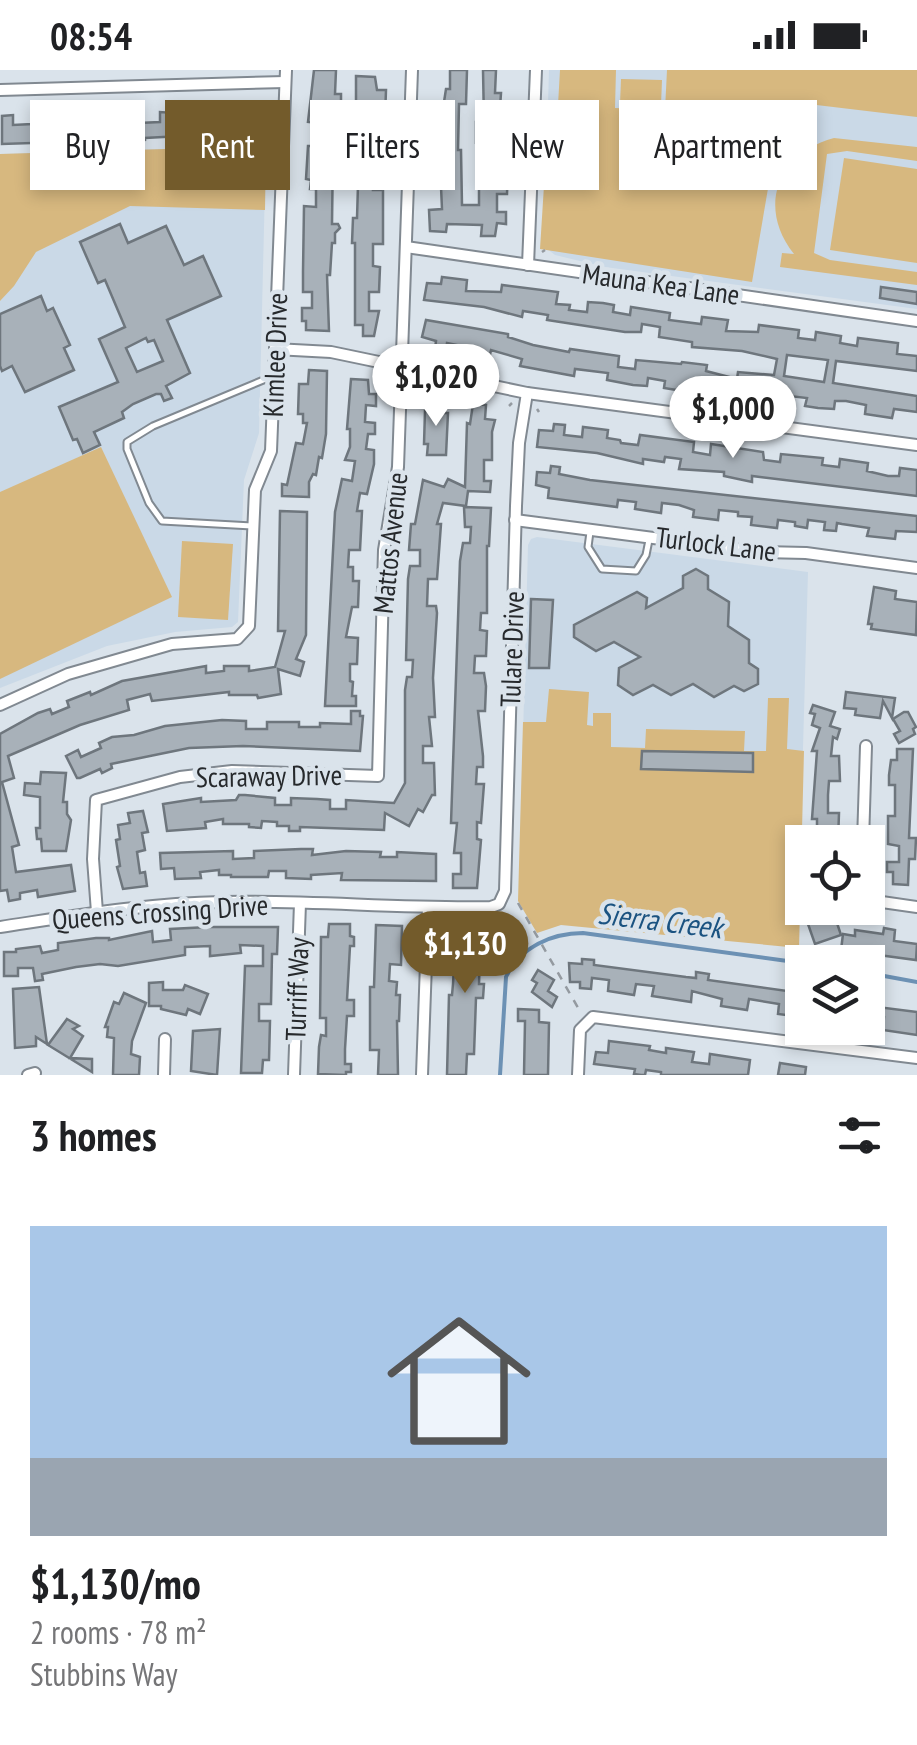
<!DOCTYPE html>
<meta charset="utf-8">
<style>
:root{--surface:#fff;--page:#f2f2f2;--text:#202124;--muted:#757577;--line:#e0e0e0;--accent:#735b2b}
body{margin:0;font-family:"PT Sans Narrow",sans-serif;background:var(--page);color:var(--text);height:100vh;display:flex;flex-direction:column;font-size:38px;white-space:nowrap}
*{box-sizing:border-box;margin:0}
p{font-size:32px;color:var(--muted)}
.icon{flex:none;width:55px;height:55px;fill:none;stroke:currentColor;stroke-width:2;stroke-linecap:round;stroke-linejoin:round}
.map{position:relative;height:1005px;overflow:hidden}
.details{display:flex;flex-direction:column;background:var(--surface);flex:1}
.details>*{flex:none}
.guide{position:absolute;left:30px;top:30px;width:858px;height:90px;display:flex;gap:20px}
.fabs{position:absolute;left:785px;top:755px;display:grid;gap:20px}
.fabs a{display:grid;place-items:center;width:100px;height:100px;border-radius:0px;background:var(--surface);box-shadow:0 5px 15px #0003;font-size:50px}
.price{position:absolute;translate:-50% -85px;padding:0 22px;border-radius:35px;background:#fff;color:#222;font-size:32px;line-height:65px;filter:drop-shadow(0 2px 5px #0008)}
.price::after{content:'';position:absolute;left:50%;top:60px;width:30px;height:22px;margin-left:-15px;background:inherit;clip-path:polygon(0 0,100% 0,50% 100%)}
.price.selected{background:var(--accent);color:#fff}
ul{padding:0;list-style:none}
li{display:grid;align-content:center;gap:20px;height:530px;padding:0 30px}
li+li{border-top:2px solid var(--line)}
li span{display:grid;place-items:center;height:310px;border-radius:0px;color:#555}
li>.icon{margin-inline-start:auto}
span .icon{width:180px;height:180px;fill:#fffc;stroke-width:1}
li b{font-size:42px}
h2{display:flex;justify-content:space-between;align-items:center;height:120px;padding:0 30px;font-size:42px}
.tag{padding:0 35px;border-radius:0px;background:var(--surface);box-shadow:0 5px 15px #0003;font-size:35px;line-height:90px}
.tag.selected{background:var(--accent);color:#fff}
.status{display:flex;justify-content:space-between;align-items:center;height:70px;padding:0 50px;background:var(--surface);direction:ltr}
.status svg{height:28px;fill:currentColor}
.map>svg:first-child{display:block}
</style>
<div class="status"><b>08:54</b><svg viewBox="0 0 49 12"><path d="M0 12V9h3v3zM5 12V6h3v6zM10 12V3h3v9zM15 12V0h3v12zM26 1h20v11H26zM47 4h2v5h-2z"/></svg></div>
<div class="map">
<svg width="917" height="1005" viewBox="0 0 917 1005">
<rect width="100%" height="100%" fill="#dae3eb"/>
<g fill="#cad9e7">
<polygon points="549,0 917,0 917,239 605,197 555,185 546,178 544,171"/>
<polygon points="266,76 259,363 244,410 238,552 232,557 175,562 107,576 0,618 0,84"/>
<polygon points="537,467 808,502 798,855 519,819 528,475 531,469"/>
</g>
<g fill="#d7b87f">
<polygon points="560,0 616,0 615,38 665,40 667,0 917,0 917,47 783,31 752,212 540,179 549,36 558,35"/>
<polygon points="621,9 662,10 661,35 620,34"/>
<path d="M834,68L917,77V91L847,81L827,84L814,183L830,190L917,202V215L780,197L782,183L794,184C757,138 777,83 834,68Z"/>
<polygon points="266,76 265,140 130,136 36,182 14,216 0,231 0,84"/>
<polygon points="844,88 917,99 917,193 830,180"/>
<polygon points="101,377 172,527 0,609 0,422"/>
<polygon points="182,471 233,474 228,550 178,547"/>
<polygon points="549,619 589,622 587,655 593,656 593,643 611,643 611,677 645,678 646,659 745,661 744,681 766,681 768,628 789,628 787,679 804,681 799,878 561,855 537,863 518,831 523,652 546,652"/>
</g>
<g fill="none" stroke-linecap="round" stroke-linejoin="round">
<g stroke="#6c91b4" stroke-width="4">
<polyline points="868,903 917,912"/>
<path d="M500,1005L506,907C520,877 552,863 583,863L802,893"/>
</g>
</g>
<g fill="#a8b1b9" stroke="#6e767d" stroke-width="2.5" fill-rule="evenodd">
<polygon points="314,0 336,0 335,24 341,24 341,33 333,34 332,70 340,70 340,81 333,81 332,154 338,154 340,158 335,163 335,173 332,173 330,205 327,205 329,261 306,260 306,251 302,251 302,238 312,238 312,222 303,222 303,202 304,136 316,137 316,119 310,119 311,110 306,109 308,76 312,76 312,71 317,71 318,53 308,52"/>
<polygon points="450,0 467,0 466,34 459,34 458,80 461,80 462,135 479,135 479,112 483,112 483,74 476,73 476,52 484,52 483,0 496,0 495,23 501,23 500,38 510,38 508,77 499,77 499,96 508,97 507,124 497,124 497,142 506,142 506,154 497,153 495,166 481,166 482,155 447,154 446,162 430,161 429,140 442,139 441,117 432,117 434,77 439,77 439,59 434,59 435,32 444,32 446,19 450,19"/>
<polygon points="356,6 375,7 377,20 386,20 385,48 370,47 370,64 379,64 379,75 384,75 383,103 374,103 373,120 383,120 383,174 373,174 373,196 380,197 379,222 369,222 369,241 379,241 374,266 363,266 363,255 355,255 355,173 352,173 353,148 357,148 358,115 352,115 353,100 356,100"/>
<polygon points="219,40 249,40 249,50 262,50 262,72 252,72 252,68 181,69 181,66 145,68 145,70 133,72 82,71 82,77 63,77 63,72 2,74 2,46 13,45 13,55 32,54 32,50 41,50 41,45 76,45 76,49 81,49 81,55 102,54 102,43 131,43 132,52 138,53 160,52 160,42 219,46"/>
<path d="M120,154L128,173L166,156L184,195L203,186L221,226L167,250L190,303L166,316L172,328L164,331L161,324H156L133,334L122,342L124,348L94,362L100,375L83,383L77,369L73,370L59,337L118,312L99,269L125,257L105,210L98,213L80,172ZM146,268L148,272L154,270L163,291L137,302L126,278Z"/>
<path d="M442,207L467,210L466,221L501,222L502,215L558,222L556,234L570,235L569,240L587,242L588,232L603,233L614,235L613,242L630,245L631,237L670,243L669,250L701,254L702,247L728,250L726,261L758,262L759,255L799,260L798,268L815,270L816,262L841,266L840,273L857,276L858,268L898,273L897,284L917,286V301L836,291L833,313L917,326V342L894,339L892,348L865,344L866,335L846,331H835L834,339L818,338L805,336L807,328L790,326L788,335L777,334L778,323L761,321L760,331L706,324L707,313L691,311L689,322L664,318L665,311L648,308L647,316L633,315L607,310L608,303L575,299L574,306L520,296L522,289L491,280L489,289L464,284L466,277L447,273L446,281L435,279L436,271L422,267L426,250L508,264V267L533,275L569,282L570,279L619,286L618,297L635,299L636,290L681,294L682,292L707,295L706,301L737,309L738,302L774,305L777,289L742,281L692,277V272L659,267L660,257L642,254L641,262H625L547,250L548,245L523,241L522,247L484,237L424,230L427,213L441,214ZM787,285L828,290L824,312L784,306Z"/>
<polygon points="881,217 917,222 917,234 880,228"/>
<polygon points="41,226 47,241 53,238 70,275 64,278 74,300 25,322 12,296 2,301 0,296 0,244"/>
<polygon points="309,300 327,301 326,364 322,388 319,387 316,405 313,404 309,412 309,427 282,426 282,414 287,415 296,373 303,374 307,353 303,353 303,344 298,344 299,314 308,314"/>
<polygon points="351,309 368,310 369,324 376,324 376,336 366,335 365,352 375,353 375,364 368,364 366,379 374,380 374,394 367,424 360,423 357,441 362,441 360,480 349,480 348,497 353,497 353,511 359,511 358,537 352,537 346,567 358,568 357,594 350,594 350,611 353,612 352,626 356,626 356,636 325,636 335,442 342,409 352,411 355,391 345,390 350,377 350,359 347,359"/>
<polygon points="429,331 444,331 444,343 448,343 446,385 427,385 428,374 424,374 425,341 428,341"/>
<polygon points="473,334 486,335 485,349 495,350 492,362 492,390 484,390 484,411 491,411 490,422 468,421 466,436 443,433 437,454 441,454 437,509 428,509 427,536 436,536 437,543 433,608 435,647 429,647 432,676 423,676 423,693 434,693 435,725 432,725 423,742 418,739 409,756 385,743 384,760 300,757 300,761 289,761 289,756 277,756 277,752 262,751 261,758 249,757 249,754 223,754 223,749 205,752 206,758 167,761 163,734 201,728 201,732 236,730 239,725 245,725 275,728 275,735 291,735 291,728 317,729 330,730 330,739 346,739 346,730 394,733 405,713 405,620 407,607 412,607 413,590 406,590 408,509 410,496 420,496 420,480 409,480 411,454 415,454 423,410 444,417 448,409 465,417 467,353 470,354"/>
<polygon points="554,354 565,355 564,365 582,367 583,357 608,360 607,368 620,370 621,373 638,375 640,365 694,372 693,382 710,385 711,374 763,382 764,390 780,392 781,384 823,388 822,395 839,397 840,389 868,393 867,401 888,406 899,406 900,398 917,400 917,426 752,406 752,412 724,406 724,402 679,399 681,389 665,387 664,392 643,389 643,394 597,383 537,377 539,360 553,361"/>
<polygon points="551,396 560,397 559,404 590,410 917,446 917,462 896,461 895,469 867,466 869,458 842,454 837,453 836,461 824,460 825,452 808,450 807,458 795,456 795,452 778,450 777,458 751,455 752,447 738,446 738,442 719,440 718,450 693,447 694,440 679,435 662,433 661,443 635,439 636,432 618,430 617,437 548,428 549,418 536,415 537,402 550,403"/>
<polygon points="464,437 491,438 489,476 487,476 487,543 481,543 480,560 487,561 486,586 475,586 474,603 484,603 486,616 485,641 478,641 483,686 483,697 477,697 476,714 484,714 481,753 477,752 477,769 481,770 477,818 453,818 453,804 461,804 461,783 454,783 457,753 451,753 460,491 463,473 470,473 471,457 465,457"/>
<polygon points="280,441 307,442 306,565 296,589 304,592 300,606 278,599 281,624 258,628 257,625 229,625 229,622 152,631 150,624 127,630 129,640 80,655 8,686 14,708 2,712 19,775 12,777 16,802 71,795 75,821 38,827 37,820 20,823 20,829 9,831 7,820 0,821 0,664 38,643 50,639 52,644 69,637 67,631 90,622 91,625 122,611 206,596 206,603 224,601 224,596 249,596 249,601 275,597 285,561 278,561"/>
<polygon points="696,499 708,506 708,519 729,532 728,556 749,570 749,593 758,599 758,614 744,621 734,616 714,627 693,614 671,625 653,615 633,625 618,615 619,598 640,587 614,572 596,581 574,567 574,555 637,522 647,528 646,538 683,518 683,506"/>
<polygon points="874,517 896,521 895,529 917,532 916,565 871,559 872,554 868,554"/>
<polygon points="531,529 553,530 549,598 529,598"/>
<polygon points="846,622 895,628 892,648 883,631 880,648 855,645 856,639 844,638"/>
<polygon points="813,635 835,642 830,656 840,659 837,669 833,667 831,686 839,686 840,711 829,711 828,725 828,743 839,743 838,772 817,772 817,749 812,749 817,681 812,681 820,658 812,655 815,644 810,643"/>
<polygon points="351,641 360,641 360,646 363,646 360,681 243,676 189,678 111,694 112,698 102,703 100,699 80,708 77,708 66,686 78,680 81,687 101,678 99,673 112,667 134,665 165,656 222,650 246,651 246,659 267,659 267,652 299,652 299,657 320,657 320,653 351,654"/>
<polygon points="904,642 908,642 916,657 913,659 915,664 899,673 894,664 900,661 893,649"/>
<polygon points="897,679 913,679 909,768 916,768 915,789 909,789 908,815 893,814 893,802 887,802 887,792 899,792 899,776 888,774 888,746 895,746 895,715 889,715 889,705 891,690 897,690"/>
<polygon points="642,681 753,683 753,702 641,699"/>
<polygon points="41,702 66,703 63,732 67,732 67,744 71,750 66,781 42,781 41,769 37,769 36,758 40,758 40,727 24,725 25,713 40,714"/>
<polygon points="143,741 148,762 142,763 145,780 137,782 140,803 145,802 147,816 123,819 117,797 120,796 116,770 120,769 118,755 130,753 128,743"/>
<polygon points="301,779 313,779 312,785 346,781 381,782 380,787 397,787 397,782 436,784 436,811 341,810 342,803 311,805 311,809 286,808 286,801 269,801 268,807 231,807 231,805 219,805 219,800 200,802 201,808 175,809 174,798 161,799 160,783 233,781 233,789 254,788 254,781"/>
<polygon points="833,841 841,865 815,874 808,854"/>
<polygon points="329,854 350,854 350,866 354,867 354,876 350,876 347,930 354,930 354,946 347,946 345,979 345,994 351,994 351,1002 346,1002 346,1005 318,1004 319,977 321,965 326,966 326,948 320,948 321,867 328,867"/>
<polygon points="376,855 402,856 401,895 390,894 389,911 397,912 396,925 400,925 399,951 397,951 398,1005 378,1005 379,980 370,980 370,917 374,917"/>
<polygon points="209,857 278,857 277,884 272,884 271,934 259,934 259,951 270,951 269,990 263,990 262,1003 241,1003 245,896 263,896 263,876 240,875 241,883 210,886 210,876 185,877 185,885 118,896 100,894 76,897 42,904 43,910 35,911 33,898 18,898 18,906 4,906 4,882 16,882 16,879 40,876 42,883 58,880 58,873 96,868 109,868 109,870 152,861 153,872 171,870 170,859"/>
<polygon points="455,858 484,858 483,871 492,871 492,884 480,883 479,914 484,914 483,928 476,928 474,984 467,984 466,1005 447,1005 449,925 452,925 453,914 454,896 450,896 451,870 455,870"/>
<polygon points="884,858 895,860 894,871 917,874 916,890 841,880 843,864 855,866 855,860 883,864"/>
<polygon points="582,889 594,890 594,895 686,907 696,908 696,902 709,904 708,910 802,923 802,947 778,944 779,934 749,929 747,940 721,936 722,929 692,921 691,932 652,926 654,916 636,914 634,925 608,921 609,910 592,908 591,919 580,918 580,912 570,912 569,893 582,894"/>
<polygon points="538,900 554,910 548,921 557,927 552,937 532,922 537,913 532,910"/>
<polygon points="163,912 163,920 183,920 185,915 208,924 200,944 188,939 186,945 161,939 161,936 149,936 149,913"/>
<polygon points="39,917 47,974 36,967 36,976 15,978 13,919"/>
<polygon points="124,923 146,933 132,971 131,984 140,987 139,1005 113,1005 114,968 107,967 108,957 105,957 114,932 119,934"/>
<polygon points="868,927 878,928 877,937 917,942 917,965 883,960 884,947 868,945"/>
<polygon points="518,939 539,940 539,952 549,953 548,1005 524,1005 525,951 518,951"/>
<polygon points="67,949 79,956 73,959 83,966 70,988 92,989 92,1002 48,975"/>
<polygon points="220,959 217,1005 191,1001 193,961"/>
<polygon points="609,971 650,976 649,980 666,983 666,978 694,982 692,992 709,994 710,984 750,990 748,1005 661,1005 661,1002 646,1000 645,1005 641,1005 634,1004 635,999 594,994 596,982 608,983"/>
<polygon points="780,993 806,997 805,1005 778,1005"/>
</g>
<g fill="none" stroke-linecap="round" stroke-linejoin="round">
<g stroke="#818991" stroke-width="9">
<g id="service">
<polyline points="252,456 162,451 149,433 127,379 127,372 153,356 273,306"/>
<polyline points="590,462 588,477 602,499 636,501 646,485 649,470"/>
</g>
</g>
<g stroke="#818991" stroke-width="14">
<g id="minor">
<polyline points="0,20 285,12"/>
<polyline points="406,177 917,251"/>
<polyline points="528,195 536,0"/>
<polyline points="275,279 331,282 527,323 917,375"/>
<polyline points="515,450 761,482 806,483 917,498"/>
<polyline points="0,635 68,604 172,574 237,569 249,556 255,420 271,381 286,0"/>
<polyline points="863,772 866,676"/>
<polyline points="868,830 917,837"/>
<polyline points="97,842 93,789 96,730 180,707 232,701 378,706 384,480 398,397 412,0"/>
<path d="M0,857C73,846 148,833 222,832C312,830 401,839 491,837L499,834L505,821L516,436L519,373L527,323"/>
<polyline points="28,1005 35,1003"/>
<polyline points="164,1005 165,969"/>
<polyline points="294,1005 300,833"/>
<polyline points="422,1005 428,838"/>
<polyline points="578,1005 580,960 593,947 917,988"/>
</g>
</g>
<g stroke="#949aa0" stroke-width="2.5" stroke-dasharray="8 8" stroke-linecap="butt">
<polyline points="542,182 545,180"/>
<polyline points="509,336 512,333"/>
<polyline points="537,339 539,342"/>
<polyline points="518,833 581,943"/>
</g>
<use href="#service" stroke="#fff" stroke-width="5"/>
<use href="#minor" stroke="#fff" stroke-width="10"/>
</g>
<g text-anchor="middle" stroke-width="9" stroke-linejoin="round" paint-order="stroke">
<g font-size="28" fill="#26292c" stroke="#dae3eb">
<text transform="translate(661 214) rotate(8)" y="10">Mauna Kea Lane</text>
<text transform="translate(275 285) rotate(-88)" y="10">Kimlee Drive</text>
<text transform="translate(390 473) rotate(-84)" y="10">Mattos Avenue</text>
<text transform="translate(716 474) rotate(7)" y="10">Turlock Lane</text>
<text transform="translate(512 579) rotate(-88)" y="10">Tulare Drive</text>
<text transform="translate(269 706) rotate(-1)" y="10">Scaraway Drive</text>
<text transform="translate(160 842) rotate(-4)" y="10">Queens Crossing Drive</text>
<text transform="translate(297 919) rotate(-88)" y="10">Turriff Way</text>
</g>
<g font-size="30" font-style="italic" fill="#1b5381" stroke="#dae3eb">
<text transform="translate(660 851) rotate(7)" y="10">Sierra Creek</text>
</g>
</g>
</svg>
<div class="fabs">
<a><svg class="icon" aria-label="locate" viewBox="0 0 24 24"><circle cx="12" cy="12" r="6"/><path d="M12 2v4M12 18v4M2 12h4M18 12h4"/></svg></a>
<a><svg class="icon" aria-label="layers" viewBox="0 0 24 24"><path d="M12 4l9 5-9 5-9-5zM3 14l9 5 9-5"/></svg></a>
</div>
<b class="price" style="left:436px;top:359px">$1,020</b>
<b class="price" style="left:733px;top:391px">$1,000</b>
<b class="price selected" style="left:465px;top:926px">$1,130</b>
<div class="guide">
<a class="tag">Buy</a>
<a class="tag selected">Rent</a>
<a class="tag">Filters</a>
<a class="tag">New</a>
<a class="tag">Apartment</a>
</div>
</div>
<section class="details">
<h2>3 homes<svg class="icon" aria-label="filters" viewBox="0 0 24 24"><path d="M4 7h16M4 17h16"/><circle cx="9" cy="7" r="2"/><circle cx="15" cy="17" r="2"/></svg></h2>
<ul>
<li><span style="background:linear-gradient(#a9c7e8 75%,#9aa5b1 0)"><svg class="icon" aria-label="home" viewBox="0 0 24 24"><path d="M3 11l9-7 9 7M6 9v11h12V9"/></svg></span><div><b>$1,130/mo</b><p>2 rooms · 78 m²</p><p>Stubbins Way</p></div></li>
</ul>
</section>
